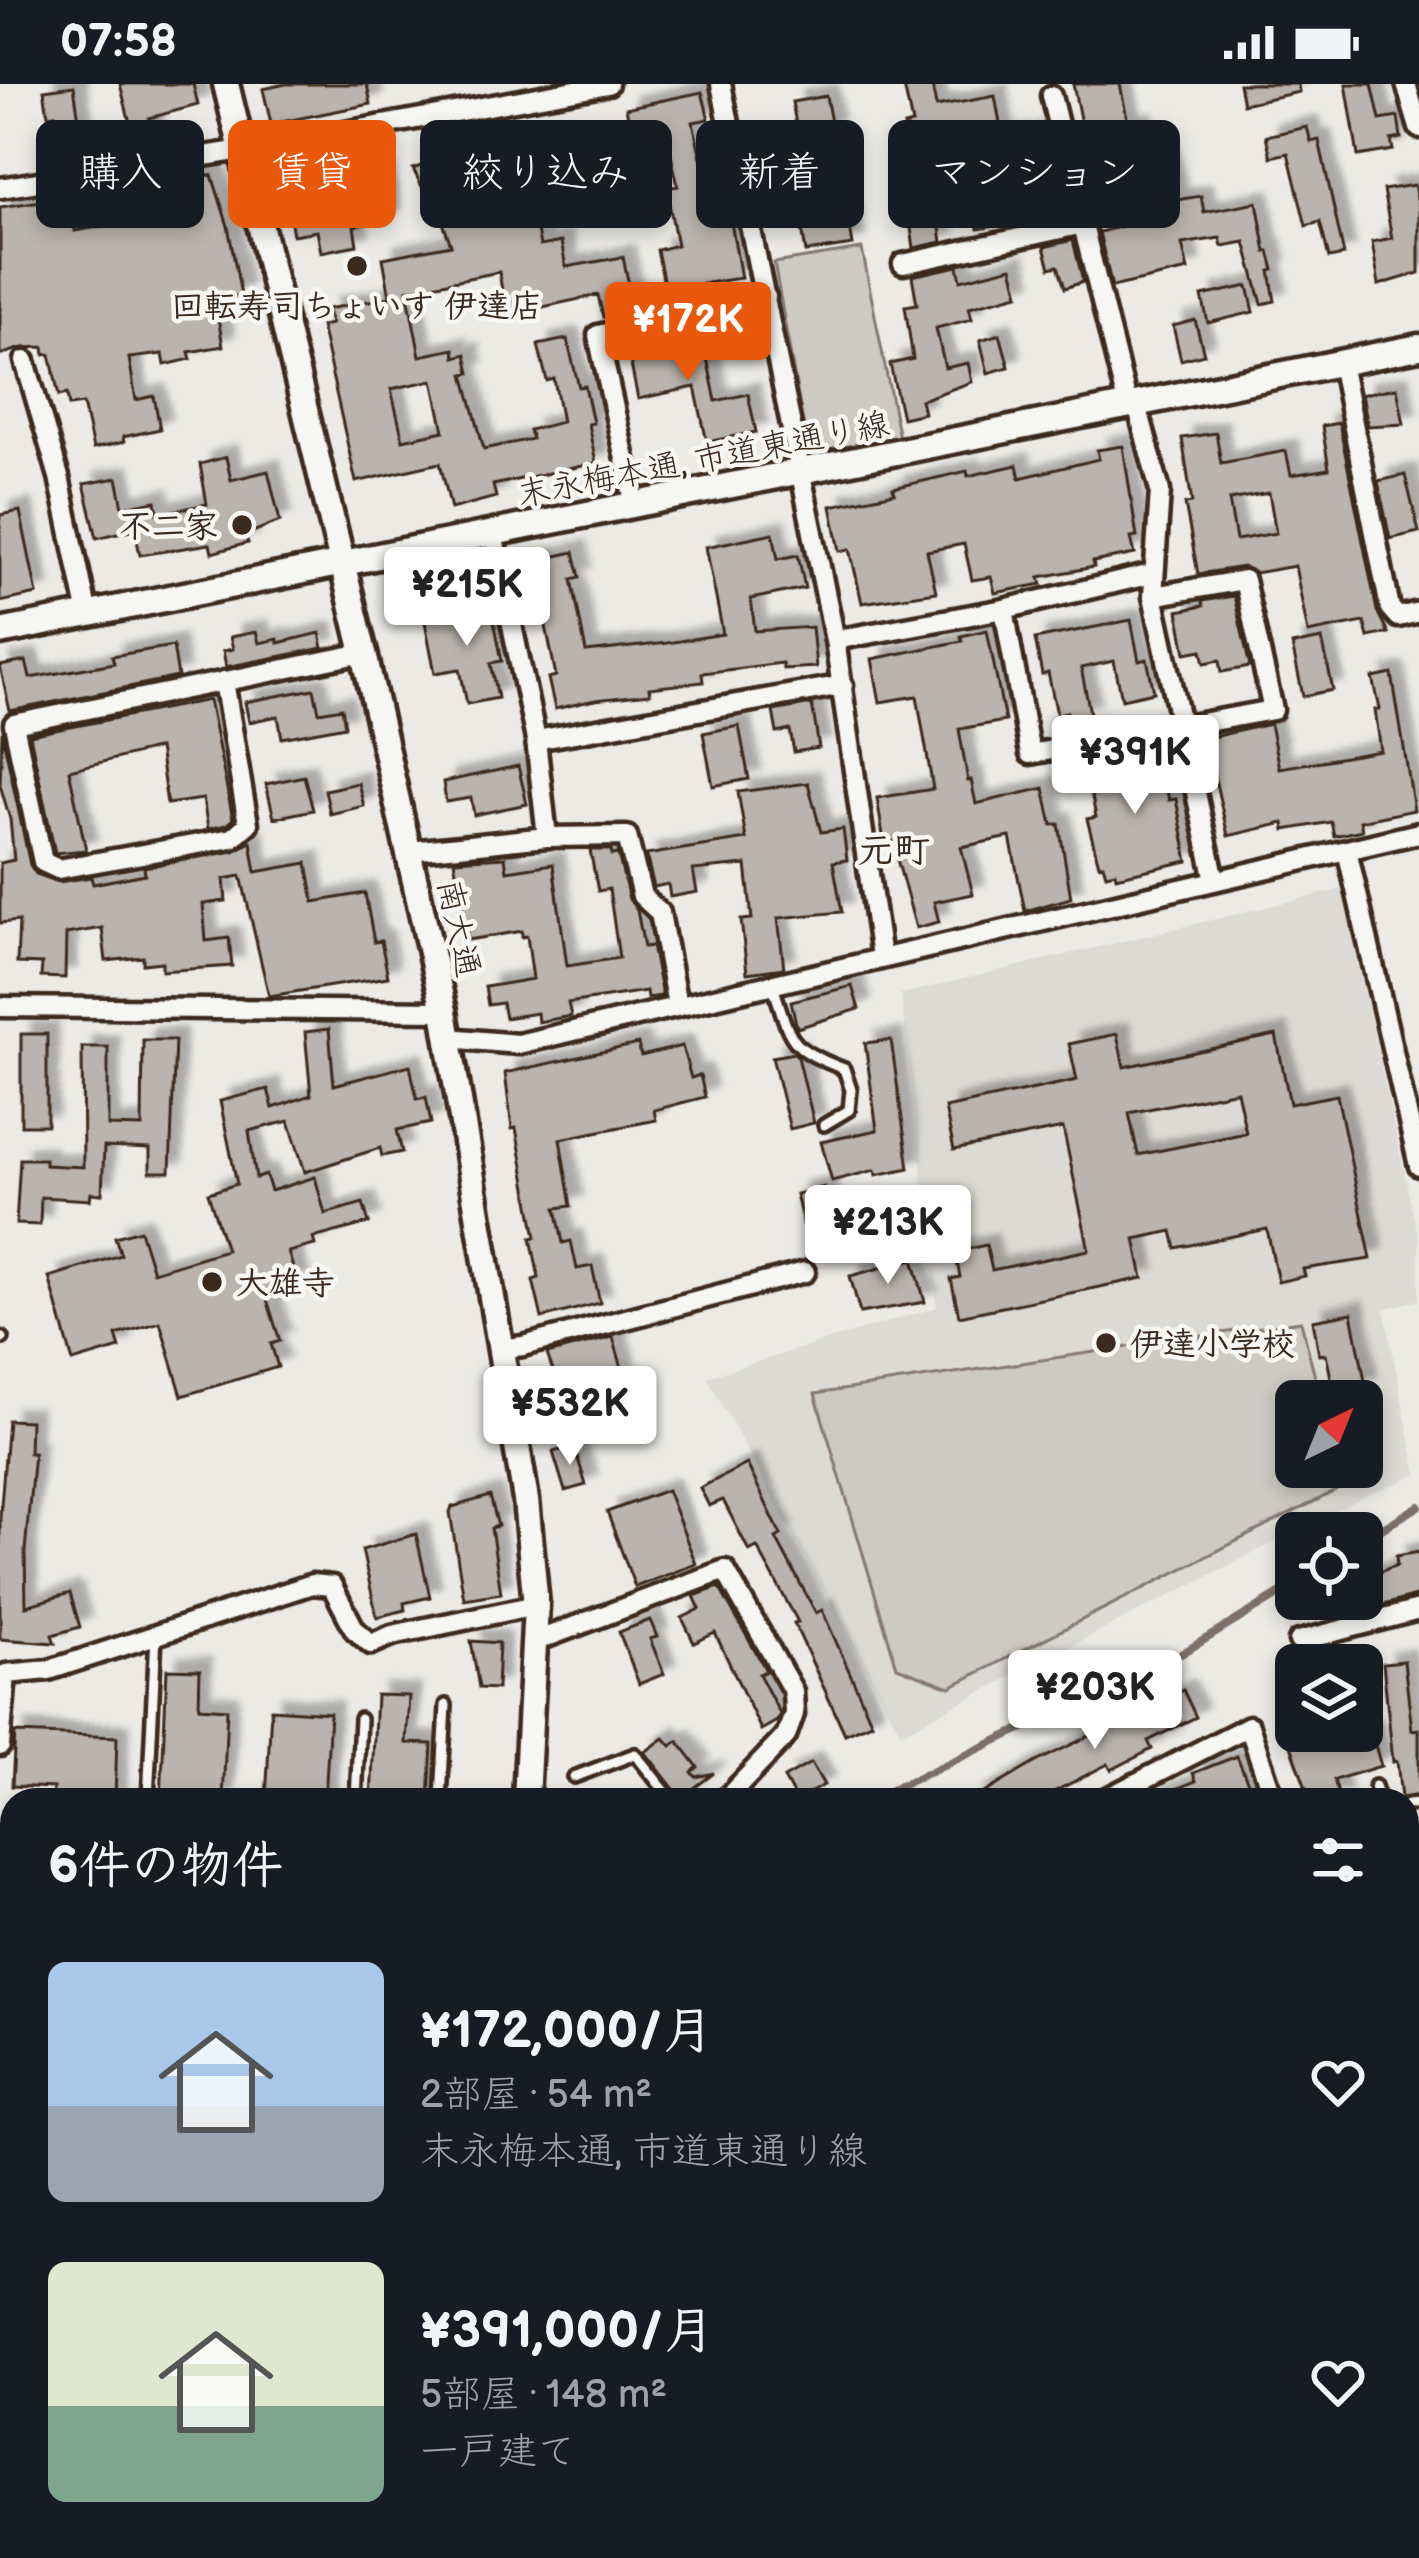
<!DOCTYPE html>
<html lang="ja">
<meta charset="utf-8">
<style>
:root{--surface:#171b24;--page:#242831;--text:#f1f3f6;--muted:#9ea1a6;--accent:#ea580c}
body{margin:0;font-family:"Balsamiq Sans","Klee One",sans-serif;background:var(--page);color:var(--text);height:100vh;display:flex;flex-direction:column;font-size:45px;white-space:nowrap}
*{box-sizing:border-box;margin:0}
p{font-size:39px;color:var(--muted)}
.icon{flex:none;width:66px;height:66px;fill:none;stroke:currentColor;stroke-width:2;stroke-linecap:round;stroke-linejoin:round}
.map{position:relative;flex:1;overflow:hidden}
.drawer{position:absolute;left:0px;top:1704px;width:1419px;height:771px;display:flex;flex-direction:column;background:var(--surface);border-radius:36px 36px 0 0;box-shadow:0 6px 18px #0003}
.drawer>*{flex:none}
.top-card{position:absolute;left:36px;top:36px;width:1347px;height:108px;display:flex;gap:24px}
.needle{width:78px;rotate:43deg}
.fabs{position:absolute;left:1275px;top:1296px;display:grid;gap:24px}
.fabs a{display:grid;place-items:center;width:108px;height:108px;border-radius:18px;background:var(--surface);box-shadow:0 6px 18px #0003;font-size:60px}
.price{position:absolute;translate:-50% -102px;padding:0 27px;border-radius:12px;background:#fff;color:#222;font-size:39px;line-height:78px;filter:drop-shadow(0 3px 6px #0008)}
.price::after{content:'';position:absolute;left:50%;top:72px;width:36px;height:27px;margin-left:-18px;background:inherit;clip-path:polygon(0 0,100% 0,50% 100%)}
.price.active{background:var(--accent);color:#fff}
ul{padding:0;list-style:none}
li{display:flex;align-items:center;gap:36px;height:300px;padding:0 48px}
li span{display:grid;place-items:center;flex:none;width:336px;height:240px;border-radius:18px;color:#555}
li>.icon{margin-inline-start:auto}
span .icon{width:144px;height:144px;fill:#fffc;stroke-width:1}
li b{font-size:51px}
h2{display:flex;justify-content:space-between;align-items:center;height:144px;padding:0 48px;font-size:51px}
.chip{padding:0 42px;border-radius:18px;background:var(--surface);box-shadow:0 6px 18px #0003;font-size:42px;line-height:108px}
.chip.active{background:var(--accent);color:#fff}
.status{display:flex;justify-content:space-between;align-items:center;height:84px;padding:0 60px;background:var(--surface);direction:ltr}
.status svg{height:33px;fill:currentColor}
.map>svg:first-child{display:block}
</style>
<div class="status"><b>07:58</b><svg viewBox="0 0 49 12"><path d="M0 12V9h3v3zM5 12V6h3v6zM10 12V3h3v9zM15 12V0h3v12zM26 1h20v11H26zM47 4h2v5h-2z"/></svg></div>
<div class="map">
<svg width="1419" height="2474" viewBox="0 0 1419 2474">
<defs>
<filter id="shadow"><feDropShadow dx="11" dy="-11" stdDeviation="3" flood-color="#0004"/></filter>
</defs>
<rect width="100%" height="100%" fill="#ebeae5"/>
<filter id="ink" filterUnits="userSpaceOnUse"><feTurbulence type="fractalNoise" baseFrequency=".00833" numOctaves="2"/><feDisplacementMap in="SourceGraphic" scale="24" xChannelSelector="R" yChannelSelector="G"/><feConvolveMatrix kernelMatrix="1 2 1 2 8 2 1 2 1" color-interpolation-filters="sRGB"/></filter>
<g filter="url(#ink)">
<path fill="#dcdad4" fill-rule="evenodd" d="M1342,805L1419,1156V1216L1384,1225L1417,1391L1365,1412L901,1649L707,1293L937,1223L901,910ZM1296,1317H1362V1383H1296Z"/>
<g fill="#cdcac4" stroke="#847a71" stroke-width="3">
<polygon points="862,165 900,359 809,373 774,179"/>
<polygon points="1301,1237 1321,1317 1296,1317 1296,1383 1337,1383 1341,1404 950,1603 897,1583 815,1310"/>
</g>
<g fill="none" stroke-linecap="round" stroke-linejoin="round">
<g stroke="#7c7167" stroke-width="8">
<polyline points="1362,1457 1419,1422"/>
<polyline points="870,1716 1181,1570 1296,1500"/>
</g>
<polyline stroke="#a8a198" stroke-width="42" points="0,2327 12,2322"/>
</g>
<g fill="#bab4ae" stroke="#3b2a1e" stroke-width="3" fill-rule="evenodd" filter="url(#shadow)">
<polygon points="120,0 193,0 198,21 149,34 155,57 136,62"/>
<polygon points="286,0 367,0 371,20 271,40 263,5"/>
<polygon points="932,0 936,23 995,12 1003,56 1046,48 1066,130 1048,134 1043,113 1000,122 1003,141 978,145 974,124 938,130 942,158 914,164 907,118 920,116 904,42 912,40 904,2"/>
<polygon points="1073,0 1120,0 1129,43 1140,41 1146,74 1165,70 1176,116 1201,112 1204,128 1257,118 1266,168 1269,167 1274,186 1270,187 1275,217 1262,220 1245,158 1222,162 1220,154 1182,160 1188,186 1112,203 1099,148 1136,139 1125,91 1102,94 1091,43 1082,45"/>
<polygon points="1239,0 1298,0 1299,8 1243,20"/>
<polygon points="1346,0 1372,0 1380,36 1398,33 1401,54 1391,56 1393,66 1358,72"/>
<polygon points="74,2 81,50 59,54 55,30 48,31 44,6"/>
<polygon points="702,8 709,35 693,38 706,96 723,94 741,194 665,205 657,166 677,161 666,104 678,102 665,44 649,48 647,39 630,42 626,24"/>
<polygon points="826,12 832,44 824,45 828,68 802,73 792,18"/>
<polygon points="1307,43 1311,58 1319,56 1344,171 1329,174 1320,138 1306,142 1288,69 1271,73 1266,52"/>
<polygon points="523,61 542,120 525,125 506,67"/>
<polygon points="318,69 321,83 380,73 389,136 354,142 357,161 321,168 317,147 293,151 280,76"/>
<path d="M444,73L470,140L534,130L540,162L561,158L566,183L623,173L635,229L603,233L598,211L506,231L499,188L407,206L420,272L454,265L455,273L466,270L470,289L464,290L484,365L532,355L529,346L562,338L554,295L547,297L538,261L567,255L579,303L585,302L593,339L588,340L596,379L493,401L496,413L451,425L440,379L356,398L321,242L331,240L328,225L390,213L383,174L451,161L437,122L433,124L413,85ZM433,296L444,347L403,356L391,305Z"/>
<polygon points="212,91 228,142 241,211 215,217 223,262 189,268 191,275 165,281 163,270 129,274 136,316 154,312 160,345 123,353 124,358 93,365 83,320 69,322 67,310 59,312 50,270 45,271 44,263 22,264 0,271 0,123 69,113 75,147 139,136 137,125 165,120 160,96"/>
<polygon points="1414,101 1419,124 1419,189 1379,201 1372,158 1392,154 1383,106"/>
<polygon points="848,132 853,161 806,168 801,139"/>
<polygon points="1073,156 1083,198 1065,204 1058,182 1050,184 1044,163"/>
<polygon points="958,182 961,196 1012,183 1019,210 969,223 972,235 936,244 945,284 968,279 972,298 921,316 924,329 902,334 890,280 913,275 905,222 917,220 912,192"/>
<polygon points="1248,202 1254,228 1208,239 1202,212"/>
<polygon points="1195,236 1204,270 1181,276 1173,242"/>
<polygon points="1000,250 1009,283 988,289 980,256"/>
<polygon points="654,253 657,264 703,255 716,317 748,310 756,348 707,358 695,303 638,315 629,271 620,272 618,260"/>
<polygon points="1397,304 1404,340 1368,342 1362,310"/>
<path d="M1339,339L1377,527L1388,549L1368,553L1364,538L1308,549L1295,482L1255,489L1243,483L1198,490L1185,420L1192,419L1182,354L1216,349L1221,379L1286,367L1291,391L1329,385L1322,342ZM1269,409L1276,449L1236,456L1229,416Z"/>
<polygon points="1123,362 1137,453 1131,454 1135,470 1093,478 1094,483 1040,493 1042,500 995,509 991,493 972,496 964,460 927,467 936,508 862,519 850,465 840,467 831,422 895,409 893,404 967,387 968,392 1017,381 1020,394 1099,375 1097,366"/>
<polygon points="226,373 231,396 268,387 280,437 245,451 248,459 212,469 210,460 140,471 135,445 97,454 84,400 117,394 123,423 156,417 158,430 207,420 200,380"/>
<polygon points="1405,391 1419,448 1390,455 1378,397"/>
<polygon points="20,427 37,510 0,518 0,431"/>
<polygon points="773,449 778,475 798,471 805,504 751,515 755,547 812,543 816,583 783,585 782,579 702,589 703,598 649,604 650,610 595,616 555,625 548,594 556,592 543,527 549,525 538,476 574,468 580,493 572,495 586,568 667,559 723,550 706,463"/>
<polygon points="1234,512 1250,583 1222,588 1220,576 1205,579 1202,566 1186,569 1178,527 1203,522 1202,517"/>
<polygon points="491,521 502,577 491,579 498,614 467,620 460,585 435,589 424,533"/>
<polygon points="1131,536 1139,577 1147,575 1154,608 1122,615 1114,577 1081,584 1090,629 1068,634 1067,628 1057,630 1048,589 1042,591 1035,555"/>
<polygon points="987,546 1005,637 959,645 968,697 971,696 976,720 1044,704 1052,741 1059,740 1071,814 1025,827 1010,753 961,763 973,810 934,818 939,838 916,844 892,757 884,758 877,714 933,705 917,612 880,618 872,575 962,557 961,552"/>
<polygon points="256,548 259,559 278,555 278,559 320,549 323,564 226,583 223,567 233,565 230,553"/>
<polygon points="1322,555 1333,606 1303,612 1292,561"/>
<polygon points="173,562 178,593 10,627 0,582 26,577 30,594 114,579 112,572"/>
<polygon points="1392,590 1414,726 1360,737 1362,746 1334,752 1331,738 1285,746 1284,739 1228,752 1212,682 1207,682 1203,655 1270,640 1279,684 1381,667 1375,626 1380,625 1373,594"/>
<polygon points="314,605 319,628 342,624 345,642 282,654 278,632 249,638 245,618"/>
<polygon points="209,616 233,735 226,741 208,745 203,715 167,720 159,664 69,686 86,766 55,769 30,651"/>
<polygon points="812,620 819,664 794,668 790,646 777,649 773,627"/>
<polygon points="739,642 749,695 713,702 703,649"/>
<polygon points="2,648 30,781 36,790 59,798 91,793 93,800 145,790 144,783 234,767 251,758 256,788 307,779 314,818 365,809 374,858 381,857 388,893 269,912 241,792 224,795 226,817 203,820 206,857 229,854 232,882 162,887 162,878 143,880 143,873 106,877 102,844 66,850 65,894 41,893 42,880 17,879 19,837 0,839 0,779 14,776 10,735 0,701"/>
<polygon points="1158,665 1169,716 1176,715 1188,777 1116,793 1115,788 1106,790 1103,780 1099,781 1087,735 1096,733 1087,688 1132,679 1131,670"/>
<polygon points="518,682 527,720 474,731 471,714 446,718 443,698"/>
<polygon points="304,692 313,726 274,734 266,700"/>
<polygon points="358,699 364,722 330,730 325,706"/>
<polygon points="808,699 821,748 843,745 847,776 833,778 842,828 778,834 784,884 747,889 741,836 752,835 746,781 693,786 697,808 670,813 668,800 654,803 646,771 746,755 738,708"/>
<polygon points="590,766 611,766 612,771 618,770 629,815 637,826 644,863 652,862 662,912 647,914 646,907 568,919 571,932 538,938 537,929 505,934 502,919 488,921 485,903 533,895 527,852 522,853 522,847 468,856 454,776 505,773 507,787 553,780 567,882 619,874 609,805 598,807"/>
<polygon points="852,902 859,925 797,944 791,917"/>
<polygon points="329,945 334,1001 410,981 417,1015 426,1013 431,1039 397,1046 402,1068 382,1072 380,1064 305,1088 289,1037 249,1047 256,1094 266,1091 271,1107 315,1093 325,1130 363,1119 369,1139 313,1154 315,1161 288,1168 298,1199 265,1209 280,1257 271,1260 278,1283 182,1312 160,1238 116,1251 120,1264 73,1278 49,1193 121,1171 115,1153 140,1146 153,1188 226,1166 208,1109 237,1100 220,1017 268,1005 273,1024 311,1011 305,948"/>
<rect x="21" y="950" width="26" height="91"/>
<path d="M1117,950L1124,983L1276,951L1290,1020L1337,1011L1371,1175L1303,1185L1305,1192L1278,1198L1267,1145L1176,1164L1172,1147L1135,1155L1143,1194L959,1232L951,1195L960,1193L955,1168L986,1161L992,1186L1089,1166L1063,1044L954,1066L945,1024L1077,996L1069,960ZM1237,1007L1246,1049L1138,1071L1129,1029Z"/>
<polygon points="143,956 175,956 170,1088 150,1088 150,1065 104,1063 102,1110 91,1109 90,1116 41,1113 40,1141 16,1140 20,1075 45,1075 45,1081 83,1083 82,963 108,963 108,1042 142,1043"/>
<polygon points="891,956 909,1084 876,1091 875,1086 832,1097 821,1058 877,1046 865,959"/>
<polygon points="638,960 641,972 682,962 691,994 700,991 705,1013 654,1026 656,1036 560,1055 571,1122 556,1124 563,1159 571,1157 577,1185 592,1182 600,1219 542,1234 533,1196 539,1194 531,1154 536,1153 516,1044 512,1045 505,989"/>
<polygon points="794,969 798,973 814,1039 790,1045 772,973"/>
<polygon points="824,1103 835,1151 807,1157 796,1110"/>
<polygon points="913,1175 925,1218 860,1229 850,1192"/>
<polygon points="1352,1229 1366,1302 1334,1308 1326,1270 1319,1271 1313,1236"/>
<polygon points="613,1253 624,1291 599,1298 598,1293 560,1307 547,1270"/>
<polygon points="8,1336 30,1337 29,1369 34,1369 25,1467 26,1522 70,1509 80,1543 52,1551 55,1559 0,1555 0,1433"/>
<polygon points="574,1362 586,1401 565,1407 553,1368"/>
<polygon points="747,1380 781,1451 776,1454 816,1529 822,1526 872,1639 845,1650 794,1539 798,1538 757,1463 749,1467 723,1416 709,1422 700,1404"/>
<polygon points="667,1406 696,1480 635,1503 607,1428"/>
<polygon points="490,1412 498,1442 491,1444 501,1509 464,1515 450,1428 452,1423"/>
<polygon points="416,1450 430,1513 404,1519 405,1526 377,1533 362,1466"/>
<polygon points="1419,1468 1419,1511 1362,1527 1362,1495 1397,1481 1396,1472"/>
<polygon points="719,1503 763,1581 766,1587 759,1590 780,1630 777,1637 761,1646 715,1549 694,1559 682,1534 700,1525 694,1512"/>
<polygon points="650,1536 657,1553 650,1555 664,1590 639,1600 619,1548"/>
<polygon points="471,1557 499,1559 497,1605 479,1604"/>
<polygon points="1404,1577 1412,1646 1419,1645 1419,1711 1401,1714 1397,1677 1393,1678 1383,1579"/>
<polygon points="167,1585 200,1586 199,1623 227,1625 223,1716 161,1716"/>
<polygon points="1183,1606 1196,1633 1148,1657 1152,1665 1111,1686 1108,1680 1038,1716 972,1716 1036,1678"/>
<polygon points="376,1611 409,1612 406,1659 432,1660 429,1716 371,1716"/>
<polygon points="271,1625 330,1629 325,1716 266,1716"/>
<polygon points="1286,1647 1371,1647 1381,1682 1334,1696 1340,1716 1310,1716"/>
<polygon points="15,1649 117,1653 115,1716 52,1716 53,1704 12,1702"/>
<polygon points="664,1654 671,1662 678,1657 698,1683 692,1688 696,1693 714,1689 681,1714 645,1668"/>
<polygon points="1237,1672 1255,1716 1150,1716 1196,1697 1193,1689"/>
<polygon points="811,1679 824,1701 796,1716 784,1694"/>
</g>
<g fill="none" stroke-linecap="round" stroke-linejoin="round">
<g stroke="#3b2a1e" stroke-width="18">
<g id="service">
<path d="M772,899C791,955 785,963 844,985L851,1006L849,1026L824,1041"/>
<polyline points="0,1253 3,1254"/>
<polyline points="574,1693 635,1670 672,1716"/>
<polyline points="1375,1702 1379,1716"/>
<polyline points="148,1716 156,1550"/>
<polyline points="356,1716 360,1635"/>
<polyline points="441,1716 446,1621"/>
<polyline points="1407,1721 1419,1720"/>
<polyline points="958,2463 964,2474"/>
<polyline points="1239,2463 1240,2474"/>
<polyline points="324,2474 376,2463"/>
</g>
</g>
<g stroke="#3b2a1e" stroke-width="27">
<g id="minor">
<polyline points="721,0 835,556 881,873"/>
<polyline points="1406,0 1419,44"/>
<polyline points="1051,12 1128,323"/>
<polyline points="0,104 268,62 608,0"/>
<polyline points="903,180 1083,140"/>
<polyline points="25,277 59,393 88,531"/>
<polyline points="1341,279 1390,524 1398,533 1419,528"/>
<polyline points="1137,321 1160,407 1153,512 1215,796"/>
<polyline points="635,421 598,251 766,213"/>
<polyline points="493,450 536,656 843,601"/>
<polyline points="1004,525 1030,670 1273,626 1244,496 1153,512"/>
<polyline points="835,556 1004,525 1152,490"/>
<polyline points="224,597 248,740 232,754 58,785 43,778 14,640 364,569"/>
<polyline points="547,753 627,752 642,812 660,829 677,921"/>
<polyline points="1347,766 1419,1082"/>
<polyline points="410,767 547,753 536,656"/>
<polyline points="0,923 444,927"/>
<polyline points="448,954 518,960 1419,749"/>
<polyline points="499,1265 523,1262 805,1188"/>
<polyline points="536,1557 725,1486 793,1607 794,1630 786,1652 725,1716"/>
<polyline points="1299,1557 1419,1526"/>
<polyline points="0,1662 6,1590 49,1586 312,1500 332,1502 355,1546 371,1560 392,1551 536,1521"/>
<polyline points="1103,1716 1249,1642 1274,1716"/>
<polyline points="0,1852 12,1850"/>
<polyline points="1407,1918 1419,1915"/>
<polyline points="1419,2021 1408,2129 1419,2329"/>
<polyline points="74,2463 75,2474"/>
<polyline points="576,2463 578,2474"/>
<polyline points="1323,2463 1326,2474"/>
<polyline points="0,2473 47,2463"/>
</g>
</g>
<g stroke="#3b2a1e" stroke-width="33">
<g id="tertiary">
<polyline points="226,0 364,569 444,927 526,1416 536,1521 526,1716"/>
<polyline points="0,548 1419,263"/>
<polyline points="473,2474 473,2463"/>
</g>
</g>
<use href="#service" stroke="#f6f6f2" stroke-width="9"/>
<use href="#minor" stroke="#f6f6f2" stroke-width="18"/>
<use href="#tertiary" stroke="#f6f6f2" stroke-width="24"/>
</g>
</g>
<g fill="#3b2a1e" stroke="#f6f6f2" stroke-width="4.5">
<circle cx="357" cy="182" r="12"/>
<circle cx="242" cy="441" r="12"/>
<circle cx="212" cy="1198" r="12"/>
<circle cx="1106" cy="1259" r="12"/>
</g>
<g text-anchor="middle" stroke-width="9" stroke-linejoin="round" paint-order="stroke">
<g font-size="33" font-weight="bold" fill="#3b2a1e" stroke="#f6f6f2" text-anchor="start">
<text x="357" y="233" text-anchor="middle">回転寿司ちょいす 伊達店</text>
<text x="218" y="453" text-anchor="end">不二家</text>
<text x="236" y="1210">大雄寺</text>
<text x="1130" y="1271">伊達小学校</text>
</g>
<g font-size="33" fill="#3b2a1e" stroke="#f6f6f2">
<text transform="translate(703 374) rotate(-11)" y="12">末永梅本通, 市道東通り線</text>
<text transform="translate(460 844) rotate(78)" y="12">南大通</text>
</g>
<g font-size="36" font-weight="bold" fill="#3b2a1e" stroke="#f6f6f2">
<text x="894" y="778">元町</text>
</g>
</g>
</svg>
<div class="fabs">
<a><svg class="needle" viewBox="-14 -14 28 28"><path d="M0-13l5 13h-10z" fill="#e53935"/><path d="M0 13l5-13h-10z" fill="#9ea1a6"/></svg></a>
<a><svg class="icon" aria-label="locate" viewBox="0 0 24 24"><circle cx="12" cy="12" r="6"/><path d="M12 2v4M12 18v4M2 12h4M18 12h4"/></svg></a>
<a><svg class="icon" aria-label="layers" viewBox="0 0 24 24"><path d="M12 4l9 5-9 5-9-5zM3 14l9 5 9-5"/></svg></a>
</div>
<b class="price active" style="left:688px;top:300px">¥172K</b>
<b class="price" style="left:467px;top:565px">¥215K</b>
<b class="price" style="left:1135px;top:733px">¥391K</b>
<b class="price" style="left:888px;top:1203px">¥213K</b>
<b class="price" style="left:570px;top:1384px">¥532K</b>
<b class="price" style="left:1095px;top:1668px">¥203K</b>
<div class="top-card">
<a class="chip">購入</a>
<a class="chip active">賃貸</a>
<a class="chip">絞り込み</a>
<a class="chip">新着</a>
<a class="chip">マンション</a>
</div>
<section class="drawer">
<h2>6件の物件<svg class="icon" aria-label="filters" viewBox="0 0 24 24"><path d="M4 7h16M4 17h16"/><circle cx="9" cy="7" r="2"/><circle cx="15" cy="17" r="2"/></svg></h2>
<ul>
<li><span style="background:linear-gradient(#a9c7e8 60%,#9aa5b1 0)"><svg class="icon" aria-label="home" viewBox="0 0 24 24"><path d="M3 11l9-7 9 7M6 9v11h12V9"/></svg></span><div><b>¥172,000/月</b><p>2部屋 · 54 m²</p><p>末永梅本通, 市道東通り線</p></div><svg class="icon" aria-label="heart" viewBox="0 0 24 24"><path d="M12 20l-8-8c-3-5 5-10 8-4 3-6 11-1 8 4z"/></svg></li>
<li><span style="background:linear-gradient(#dfe7d0 60%,#7fa58c 0)"><svg class="icon" aria-label="home" viewBox="0 0 24 24"><path d="M3 11l9-7 9 7M6 9v11h12V9"/></svg></span><div><b>¥391,000/月</b><p>5部屋 · 148 m²</p><p>一戸建て</p></div><svg class="icon" aria-label="heart" viewBox="0 0 24 24"><path d="M12 20l-8-8c-3-5 5-10 8-4 3-6 11-1 8 4z"/></svg></li>
</ul>
</section>
</div>
